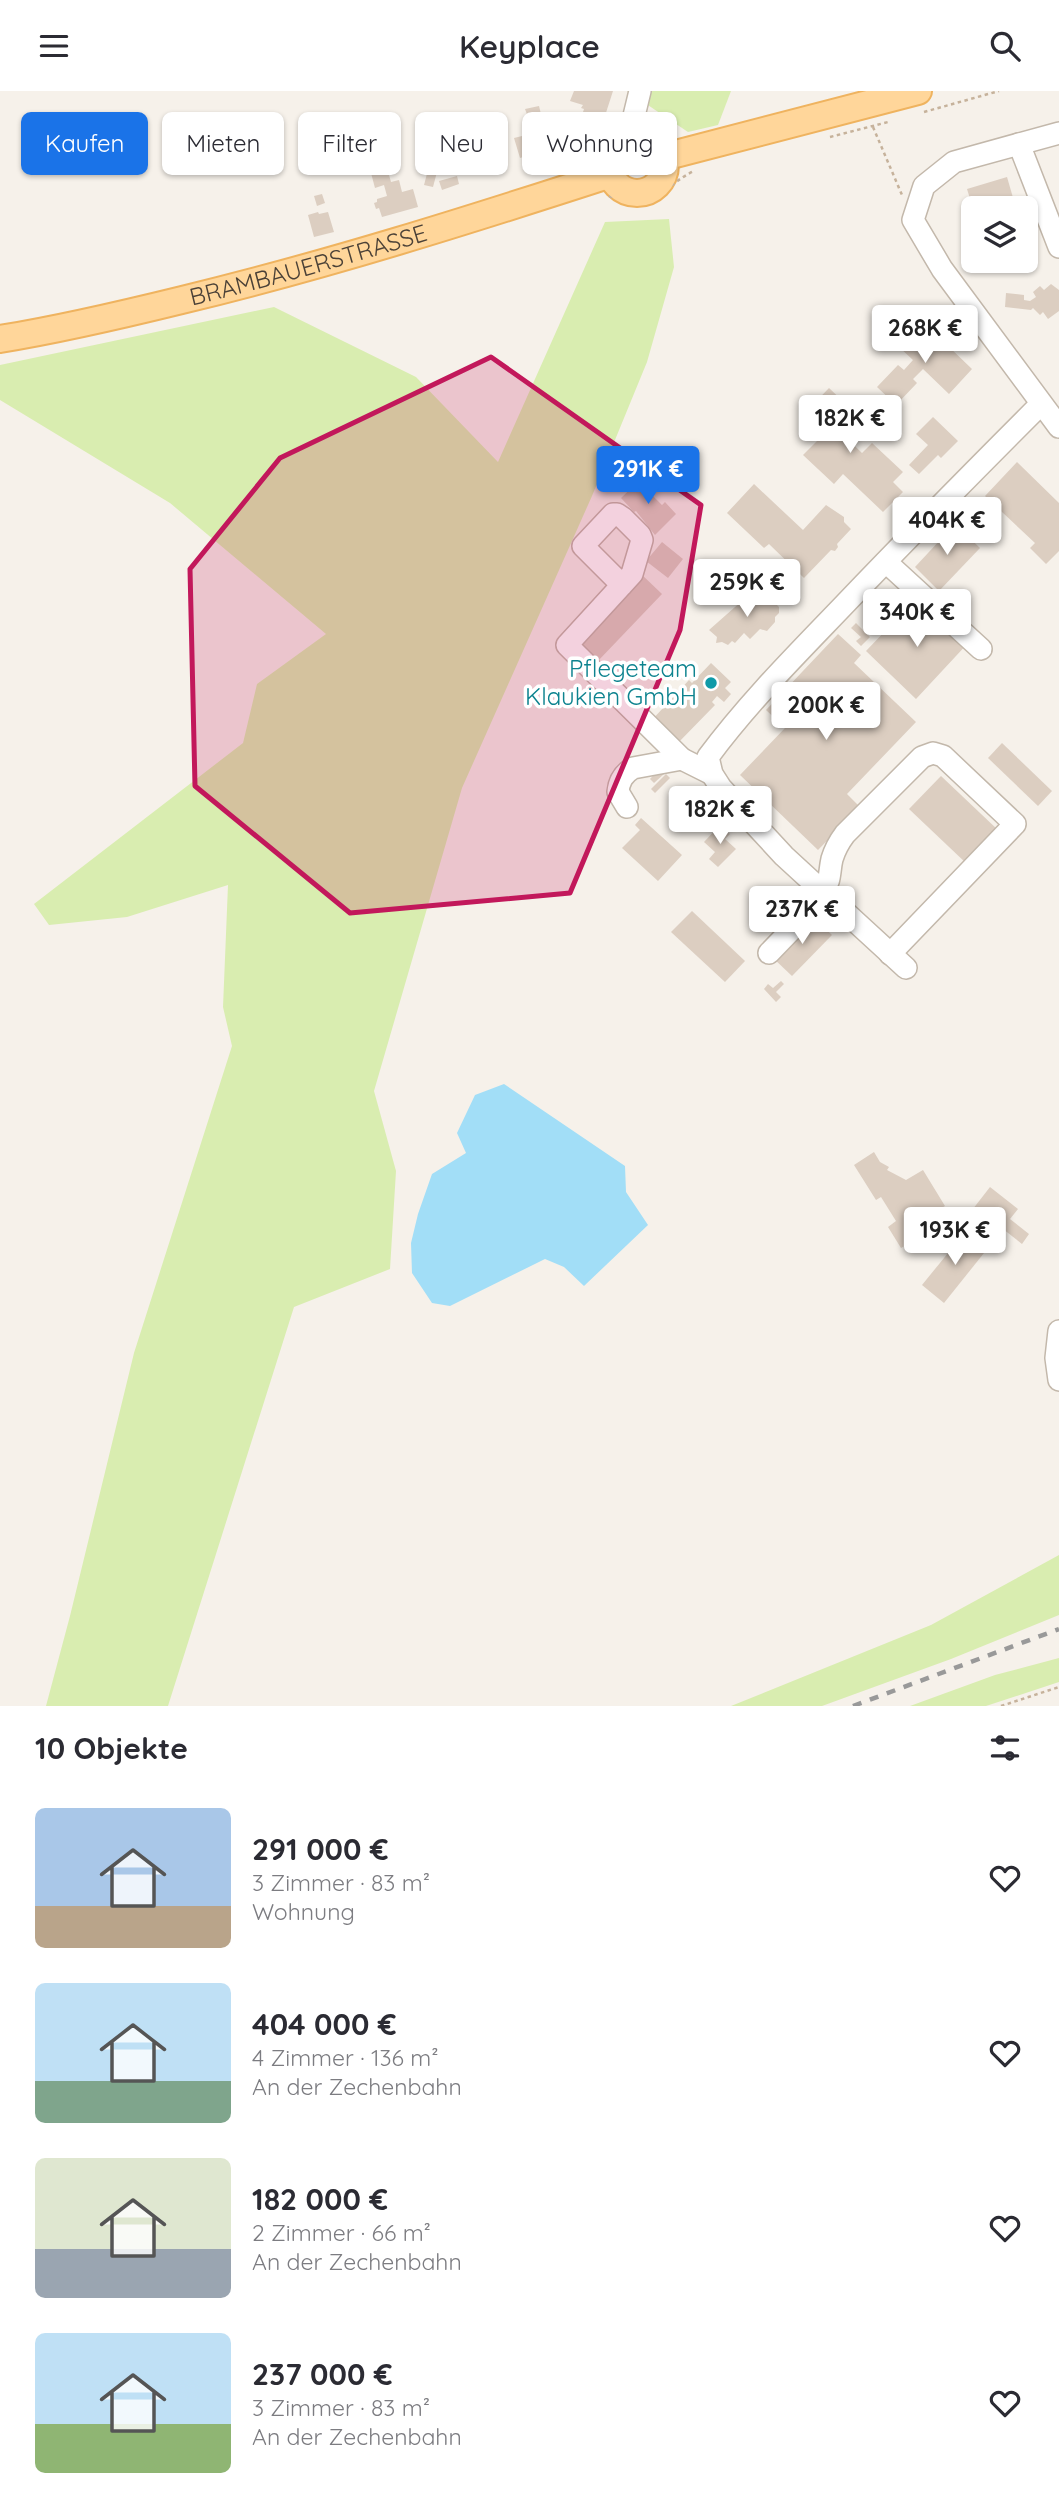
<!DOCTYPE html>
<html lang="de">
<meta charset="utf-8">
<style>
:root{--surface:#fff;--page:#f2f2f3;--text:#2b2b33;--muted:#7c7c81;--accent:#1a73e8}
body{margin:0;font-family:Quicksand,sans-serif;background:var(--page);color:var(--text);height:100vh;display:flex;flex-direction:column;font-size:26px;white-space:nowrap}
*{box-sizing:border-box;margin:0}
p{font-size:23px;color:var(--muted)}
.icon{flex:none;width:38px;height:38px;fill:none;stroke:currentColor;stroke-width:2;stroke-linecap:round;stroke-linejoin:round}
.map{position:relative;height:1615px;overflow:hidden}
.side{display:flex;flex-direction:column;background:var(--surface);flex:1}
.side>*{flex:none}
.hud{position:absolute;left:21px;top:21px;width:700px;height:63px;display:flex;gap:14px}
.tools{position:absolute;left:961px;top:105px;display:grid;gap:14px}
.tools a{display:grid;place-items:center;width:77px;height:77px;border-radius:10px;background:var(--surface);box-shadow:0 2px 5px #0004;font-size:35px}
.price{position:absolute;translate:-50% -60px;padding:0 16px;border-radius:7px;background:#fff;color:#222;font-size:23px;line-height:46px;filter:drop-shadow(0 2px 4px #0008)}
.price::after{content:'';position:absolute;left:50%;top:42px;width:21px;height:16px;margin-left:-10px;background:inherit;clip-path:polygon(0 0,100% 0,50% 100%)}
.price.active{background:var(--accent);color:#fff}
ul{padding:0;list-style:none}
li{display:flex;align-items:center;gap:21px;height:175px;padding:0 35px}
li span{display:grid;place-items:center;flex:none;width:196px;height:140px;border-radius:10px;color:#555}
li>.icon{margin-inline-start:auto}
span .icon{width:84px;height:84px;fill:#fffc;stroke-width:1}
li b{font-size:30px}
h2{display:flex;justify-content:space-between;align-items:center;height:84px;padding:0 35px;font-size:30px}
.tag{padding:0 24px;border-radius:10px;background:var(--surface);box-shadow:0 2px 5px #0004;font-size:24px;line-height:63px}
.tag.active{background:var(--accent);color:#fff}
header{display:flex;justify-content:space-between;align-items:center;height:91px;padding:0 35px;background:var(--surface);font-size:32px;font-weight:600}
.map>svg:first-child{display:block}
</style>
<header><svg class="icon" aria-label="menu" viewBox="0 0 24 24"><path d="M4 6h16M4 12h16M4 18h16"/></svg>Keyplace<svg class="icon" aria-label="search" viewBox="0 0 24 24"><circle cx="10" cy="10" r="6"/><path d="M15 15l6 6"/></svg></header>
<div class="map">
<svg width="1059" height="1615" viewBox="0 0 1059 1615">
<rect width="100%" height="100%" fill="#f6f1ea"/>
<g fill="#d9edb0">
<polygon points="627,0 731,0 718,34 688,41"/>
<polygon points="669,128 674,176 647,271 592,405 462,697 374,1000 396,1080 390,1178 294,1216 168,1615 46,1615 70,1525 134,1262 232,955 223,916 228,794 127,826 49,834 34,813 243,652 257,593 326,543 170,412 0,309 0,274 274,216 416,286 498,371 605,131"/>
<polygon points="1059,1464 1059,1524 951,1568 822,1615 731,1615 931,1534"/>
<polygon points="1059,1567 1059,1591 986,1615 910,1615 995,1584"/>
</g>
<polygon fill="#a2def7" points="504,993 625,1075 626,1101 648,1134 584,1195 564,1176 545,1168 450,1215 432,1212 412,1182 411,1152 418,1123 432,1083 466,1062 457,1042 475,1004"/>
<g fill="#dccec1">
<polygon points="574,0 613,0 603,31 596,29 595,32 582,24 584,18 581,17 583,14 570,10"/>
<polygon points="539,15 544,35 547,38 556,35 558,40 561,39 562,54 520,67 514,47 534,42 525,18"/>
<polygon points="499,28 503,39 491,43 487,31"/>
<polygon points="579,31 582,44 570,46 566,32"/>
<polygon points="479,39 483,52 486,51 486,54 493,52 495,60 498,59 499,73 467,82 461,70 463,70 461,61 467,60 466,57 470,56 466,43"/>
<polygon points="387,77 391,91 399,89 402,101 413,98 418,116 382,126 379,117 376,118 374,112 377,111 377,108 387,105 384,94 375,97 371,82"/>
<polygon points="428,79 437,81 433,96 424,94"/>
<polygon points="457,85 459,93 442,99 439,90"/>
<polygon points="1007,86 1016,117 973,117 967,98"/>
<polygon points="322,103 325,112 317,115 314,105"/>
<polygon points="318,121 319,123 328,121 334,141 314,146 308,124"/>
<polygon points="1051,193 1059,199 1059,220 1048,228 1043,221 1040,224 1033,217 1031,219 1005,216 1006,202 1024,204 1024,209 1030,210 1036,206 1033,201 1040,195 1044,199"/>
<polygon points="923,231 972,278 949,303 923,278 913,288 917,292 896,314 877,296 898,274 904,279 913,269 899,256"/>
<polygon points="829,297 849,316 833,334 862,362 872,352 903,381 893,391 903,401 883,421 843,383 834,393 803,364 822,345 801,326"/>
<polygon points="933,326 958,350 941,367 938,364 919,383 909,374 928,354 916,343"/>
<polygon points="1017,371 1059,412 1059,460 1046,473 1030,457 1035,452 985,405"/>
<polygon points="642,387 655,401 652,404 662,414 665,411 676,423 655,444 636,420 634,421 621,407"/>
<polygon points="754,393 803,439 826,414 844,426 844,431 851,438 837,453 838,456 835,460 831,459 804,487 769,453 764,457 727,422"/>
<polygon points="955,433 980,457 939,500 915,476"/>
<polygon points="662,451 683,468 668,487 646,470"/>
<polygon points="766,475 771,480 762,489 757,485"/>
<polygon points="640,482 662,503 597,571 576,550"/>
<polygon points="752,501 756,505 764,501 779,516 779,522 775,526 775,531 767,540 760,538 750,548 744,542 735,552 732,550 728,554 722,551 716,552 717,546 709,539"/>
<polygon points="914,510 931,527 936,521 969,551 916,608 866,560"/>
<polygon points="856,532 870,546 861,555 856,550 861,546 851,537"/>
<polygon points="838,543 861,564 854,572 916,631 847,703 860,716 818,759 740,684 785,637 766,619"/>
<polygon points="711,572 731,591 725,597 731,603 724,611 717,605 712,611 715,614 676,654 651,630 689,589 692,592"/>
<polygon points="1002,652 1052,700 1038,715 988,667"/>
<polygon points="659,678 664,683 654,692 650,688"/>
<polygon points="666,683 670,687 655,702 651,698"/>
<polygon points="941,685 999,740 967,773 909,718"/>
<polygon points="641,727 682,764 658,790 622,757 640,739 635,734"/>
<polygon points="720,734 730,743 725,748 736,758 718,776 709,768 715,761 704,751"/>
<polygon points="692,820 745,870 725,891 671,841"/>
<polygon points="811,824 832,844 792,885 772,866"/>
<polygon points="781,890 784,893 776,901 781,906 776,911 764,898 768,893 773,897"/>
<polygon points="874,1061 880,1071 889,1076 887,1079 906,1089 923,1079 945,1115 923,1127 931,1139 901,1157 888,1136 896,1130 881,1106 876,1109 854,1074"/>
<polygon points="990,1096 1018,1118 1010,1128 1029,1143 1022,1153 1003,1138 997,1145 969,1123"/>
<polygon points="966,1140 988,1157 944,1212 922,1194"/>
</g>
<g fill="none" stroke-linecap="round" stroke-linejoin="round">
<g stroke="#c3b8ab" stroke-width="24">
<g id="minor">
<polyline points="1059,42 954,71 924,95 913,129 942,178 1059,336"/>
<polyline points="632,47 633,29 640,0"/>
<polyline points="1019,53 1059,156"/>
<polyline points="886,471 981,558"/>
<polyline points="622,494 583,455 613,423 617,423 623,427 640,444 642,449 632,483 567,554 682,668 712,683"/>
<path d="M627,716L618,701C619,690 623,683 633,677L682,668"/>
<path d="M823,800C831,790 829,781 832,768C835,758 839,751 845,743L922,666L933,662L943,665L1015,733L890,863"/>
<polyline points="769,862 826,803"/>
<path d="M906,877L784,765L721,697L712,683L708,666C748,612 796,564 843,515C908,447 974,380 1041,313"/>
<polyline points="1059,1240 1056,1267 1059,1289"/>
</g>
</g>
<g stroke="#efb35f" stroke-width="30">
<g id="major">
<circle cx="637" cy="74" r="28"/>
<polyline points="664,66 918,0"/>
<path id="s1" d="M0,248C62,238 121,224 182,209C327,174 469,129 611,83"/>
</g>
</g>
<g stroke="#c6b29b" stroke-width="2.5" stroke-dasharray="3.5 3.5" stroke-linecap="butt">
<polyline points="924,21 999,0"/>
<polyline points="652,34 666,44"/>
<polyline points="873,36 902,104"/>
<polyline points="830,46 888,31"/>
<polyline points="600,64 613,44"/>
<path d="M609,105C666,126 652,100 694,80"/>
<polyline points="1001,1615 1059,1596"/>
</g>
<use href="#minor" stroke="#fff" stroke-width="21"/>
<use href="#major" stroke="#ffd69a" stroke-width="26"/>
<polyline stroke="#999" stroke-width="4.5" stroke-dasharray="9 9" stroke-linecap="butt" points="853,1615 1059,1538"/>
</g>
<path fill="#c2185b" fill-opacity="0.2" stroke="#c2185b" stroke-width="5" stroke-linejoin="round" d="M491,266L701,414L680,539L570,802L350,822L195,695L190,478L280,367Z"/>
<circle fill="#0f9aa8" stroke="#fff" stroke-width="2.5" cx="711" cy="592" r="7"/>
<g text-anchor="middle" stroke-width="7" stroke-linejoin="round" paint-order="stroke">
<g font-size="24" fill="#4b4137" stroke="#fff">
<text dy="8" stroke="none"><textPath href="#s1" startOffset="317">BRAMBAUERSTRASSE</textPath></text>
</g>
<g font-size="24" fill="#0d838f" stroke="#fff" text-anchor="end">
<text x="697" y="586">Pflegeteam<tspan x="697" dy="28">Klaukien GmbH</tspan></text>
</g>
</g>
</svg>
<div class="tools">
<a><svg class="icon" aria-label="layers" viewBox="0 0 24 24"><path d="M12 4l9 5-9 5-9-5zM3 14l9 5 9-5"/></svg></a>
</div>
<b class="price" style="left:925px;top:274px">268K €</b>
<b class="price" style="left:850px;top:364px">182K €</b>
<b class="price active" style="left:648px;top:415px">291K €</b>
<b class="price" style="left:947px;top:466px">404K €</b>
<b class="price" style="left:747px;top:528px">259K €</b>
<b class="price" style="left:917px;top:558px">340K €</b>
<b class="price" style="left:826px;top:651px">200K €</b>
<b class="price" style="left:720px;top:755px">182K €</b>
<b class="price" style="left:802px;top:855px">237K €</b>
<b class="price" style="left:955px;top:1176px">193K €</b>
<div class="hud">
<a class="tag active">Kaufen</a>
<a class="tag">Mieten</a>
<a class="tag">Filter</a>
<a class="tag">Neu</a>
<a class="tag">Wohnung</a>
</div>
</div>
<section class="side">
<h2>10 Objekte<svg class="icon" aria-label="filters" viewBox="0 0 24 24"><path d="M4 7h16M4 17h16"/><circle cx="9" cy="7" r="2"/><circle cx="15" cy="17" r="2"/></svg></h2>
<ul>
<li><span style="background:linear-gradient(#a9c7e8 70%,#b9a48a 0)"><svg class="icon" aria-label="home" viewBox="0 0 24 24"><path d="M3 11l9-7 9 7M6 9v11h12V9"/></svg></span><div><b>291 000 €</b><p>3 Zimmer · 83 m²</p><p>Wohnung</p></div><svg class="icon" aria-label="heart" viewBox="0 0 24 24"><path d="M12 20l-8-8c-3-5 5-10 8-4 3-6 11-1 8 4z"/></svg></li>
<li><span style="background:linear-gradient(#bfe0f5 70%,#7fa58c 0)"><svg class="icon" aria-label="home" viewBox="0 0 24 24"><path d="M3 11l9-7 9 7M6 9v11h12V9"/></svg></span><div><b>404 000 €</b><p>4 Zimmer · 136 m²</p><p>An der Zechenbahn</p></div><svg class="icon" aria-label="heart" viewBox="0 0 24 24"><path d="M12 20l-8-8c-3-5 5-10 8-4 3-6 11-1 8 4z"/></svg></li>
<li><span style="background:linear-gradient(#dfe7d0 65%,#9aa5b1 0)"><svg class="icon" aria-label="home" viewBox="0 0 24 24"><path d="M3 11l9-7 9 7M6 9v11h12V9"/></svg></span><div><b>182 000 €</b><p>2 Zimmer · 66 m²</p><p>An der Zechenbahn</p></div><svg class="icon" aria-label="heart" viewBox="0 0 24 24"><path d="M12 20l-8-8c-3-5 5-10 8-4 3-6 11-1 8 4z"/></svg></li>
<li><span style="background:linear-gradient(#bfe0f5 65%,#8fb573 0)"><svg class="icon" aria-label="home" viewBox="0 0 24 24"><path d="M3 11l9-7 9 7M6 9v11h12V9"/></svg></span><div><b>237 000 €</b><p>3 Zimmer · 83 m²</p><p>An der Zechenbahn</p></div><svg class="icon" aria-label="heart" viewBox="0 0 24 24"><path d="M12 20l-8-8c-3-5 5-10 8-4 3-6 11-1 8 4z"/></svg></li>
</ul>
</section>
